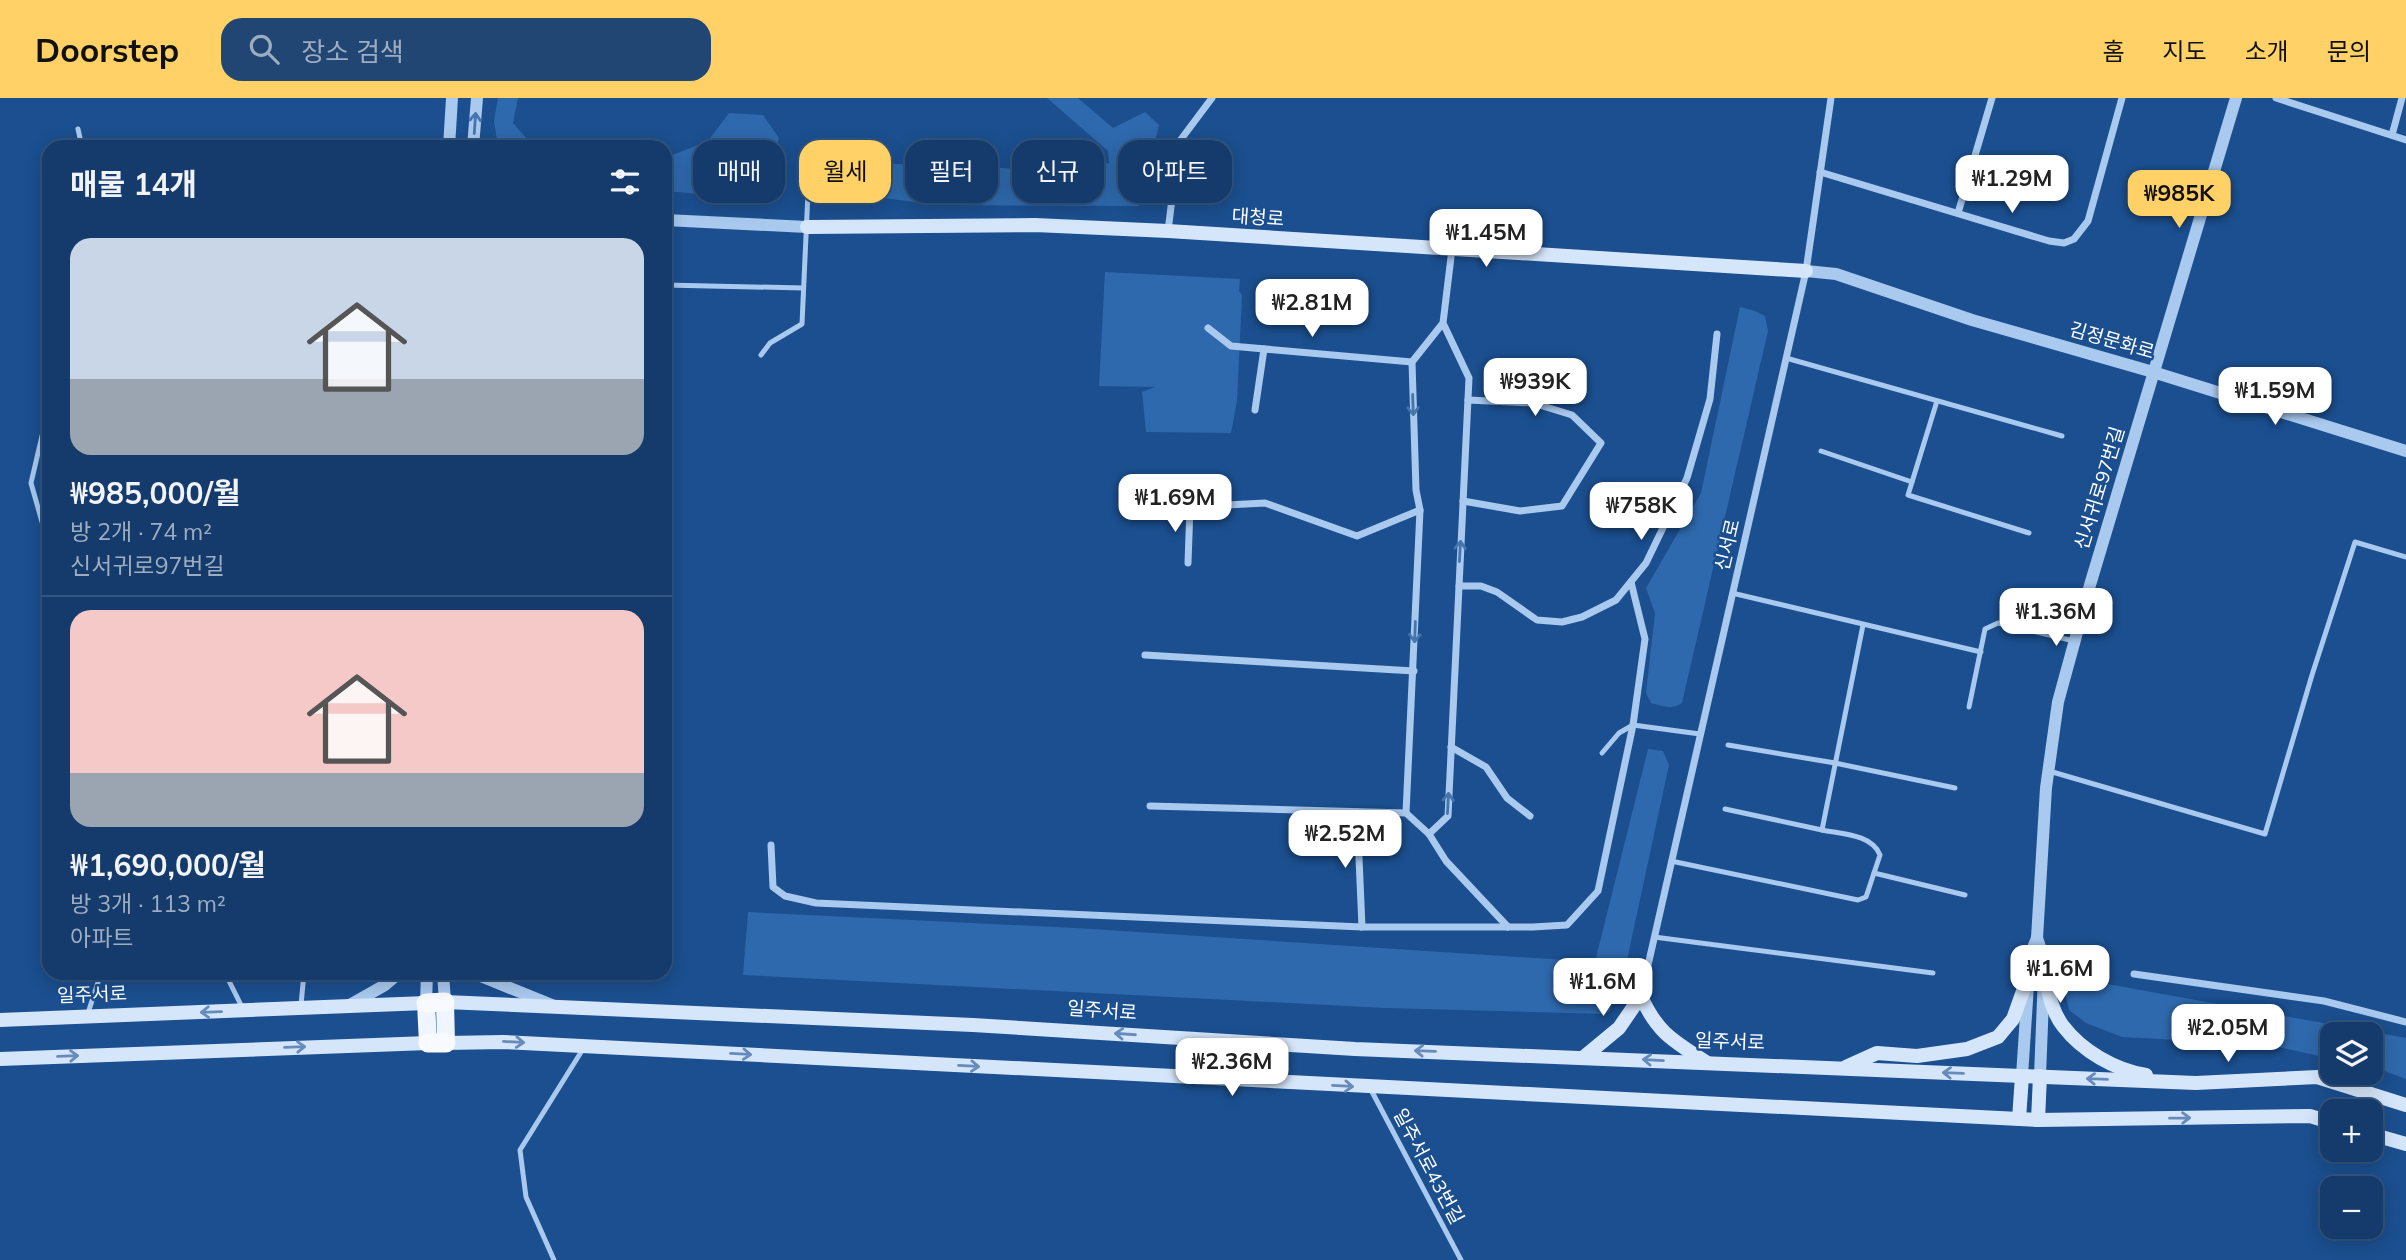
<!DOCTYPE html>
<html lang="ko">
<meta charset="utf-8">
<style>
:root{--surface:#143b6b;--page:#214673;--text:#f1f3f6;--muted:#9dadc1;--line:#33557e;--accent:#ffd166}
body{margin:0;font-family:Mulish,"Noto Sans KR",sans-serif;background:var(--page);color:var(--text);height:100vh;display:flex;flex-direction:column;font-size:26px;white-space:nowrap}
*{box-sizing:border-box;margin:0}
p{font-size:23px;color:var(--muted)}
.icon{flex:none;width:38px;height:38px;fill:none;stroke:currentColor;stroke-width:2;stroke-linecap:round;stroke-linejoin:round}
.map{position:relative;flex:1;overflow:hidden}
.details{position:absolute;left:42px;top:42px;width:630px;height:840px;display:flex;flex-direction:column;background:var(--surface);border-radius:21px;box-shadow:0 4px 18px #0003,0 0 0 2px var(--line)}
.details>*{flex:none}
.banner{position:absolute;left:693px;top:42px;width:665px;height:63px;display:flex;gap:14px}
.controls{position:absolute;left:2320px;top:924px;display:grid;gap:14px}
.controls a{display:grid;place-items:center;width:63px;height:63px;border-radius:14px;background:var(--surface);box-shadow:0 4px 18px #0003,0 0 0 2px var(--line);font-size:35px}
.price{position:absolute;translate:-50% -60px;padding:0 16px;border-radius:14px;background:#fff;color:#222;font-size:23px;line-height:46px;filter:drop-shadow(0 2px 4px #0008)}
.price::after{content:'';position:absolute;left:50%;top:42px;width:21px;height:16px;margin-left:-10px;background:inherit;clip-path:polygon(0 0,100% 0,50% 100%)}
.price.on{background:var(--accent);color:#111}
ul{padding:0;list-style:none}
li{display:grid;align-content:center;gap:14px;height:371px;padding:0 28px}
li+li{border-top:2px solid var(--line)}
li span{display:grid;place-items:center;height:217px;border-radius:21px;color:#555}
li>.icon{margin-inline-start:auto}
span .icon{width:126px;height:126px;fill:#fffc;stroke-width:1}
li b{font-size:30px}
h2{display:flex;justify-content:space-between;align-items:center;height:84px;padding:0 28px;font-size:30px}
.tag{padding:0 24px;border-radius:21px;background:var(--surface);box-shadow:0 4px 18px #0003,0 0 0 2px var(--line);font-size:24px;line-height:63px}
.tag.on{background:var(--accent);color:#111}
header{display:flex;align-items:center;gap:42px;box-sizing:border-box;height:98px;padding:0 35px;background:var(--accent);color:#111}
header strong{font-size:33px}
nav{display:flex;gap:38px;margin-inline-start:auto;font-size:24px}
.search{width:490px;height:63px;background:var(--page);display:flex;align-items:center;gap:18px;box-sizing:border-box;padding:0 24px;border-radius:21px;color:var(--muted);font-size:26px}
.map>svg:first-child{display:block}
</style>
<header>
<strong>Doorstep</strong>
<div class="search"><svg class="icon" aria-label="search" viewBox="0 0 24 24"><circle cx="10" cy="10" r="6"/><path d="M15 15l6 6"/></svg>장소 검색</div>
<nav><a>홈</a><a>지도</a><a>소개</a><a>문의</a></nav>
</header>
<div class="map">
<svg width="2406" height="1162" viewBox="0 0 2406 1162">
<rect width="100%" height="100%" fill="#1b4f8f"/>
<g fill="#2e69ad">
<polygon points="498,0 518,0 513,25 534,49 498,49 494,23"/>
<polygon points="1047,0 1078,0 1113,30 1145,14 1159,27 1139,108 939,107 859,97 848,86 847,64 1024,71 1073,65 1109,65 1108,53"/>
<polygon points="729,15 763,17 779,40 763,92 713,97 665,93 665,60 708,43"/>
<polygon points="1105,174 1240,181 1239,193 1242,197 1237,303 1231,335 1146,334 1142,294 1155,289 1099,288"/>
<path d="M1740,209L1755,213L1765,218L1768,233L1682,605C1672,612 1662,608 1651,605L1646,595L1655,515L1646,490L1701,395Z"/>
<polygon points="1648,651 1663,653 1669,667 1627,862 1610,913 1604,916 1385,910 743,877 748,814 1076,830 1595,864"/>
<polygon points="2069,879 2406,940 2406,981 2371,968 2371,936 2333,936 2333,961 2269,947 2122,939 2086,925 2069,912 2065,895"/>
</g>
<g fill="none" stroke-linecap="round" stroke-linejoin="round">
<g stroke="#a9c9ee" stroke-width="5">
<polyline points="78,31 82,49"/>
<polyline points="665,187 803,190"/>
<polyline points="761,257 770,245 802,226 808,94"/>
<polyline points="1786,260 2062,338"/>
<polyline points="1937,303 1908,397 2029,435"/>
<polyline points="49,308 31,385 46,438 45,588 49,591"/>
<polyline points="1821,353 1912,384"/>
<polyline points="1732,495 1981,554"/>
<polyline points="1969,609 1985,531 1998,525 2074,543"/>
<polyline points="1728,647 1835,665 1955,690"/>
<polyline points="1602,655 1619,635 1633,627 1700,636"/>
<polyline points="2049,673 2265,736 2312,577 2355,444 2406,459"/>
<polyline points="1725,711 1822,732"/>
<path d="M1671,763L1858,802L1866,799L1880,757C1872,736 1841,736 1822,732L1863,527"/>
<polyline points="1874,775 1965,797"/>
<polyline points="1654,839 1933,875"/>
<polyline points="225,875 242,909"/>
<polyline points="301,907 304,875"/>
<polyline points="88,915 101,875"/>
<polyline points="1370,990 1461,1162"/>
<polyline points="554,1162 526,1099 520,1052 583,951"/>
</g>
<g stroke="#a9c9ee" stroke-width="7">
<polyline points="2276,0 2406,42"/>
<polyline points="2392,37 2402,0"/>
<polyline points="1820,74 2049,143 2064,145 2074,141 2088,123 2122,0"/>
<polyline points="1958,115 1992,0"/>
<polyline points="1168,133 1179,44 1212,0"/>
<polyline points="1443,225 1469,280 1448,718 1429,736 1406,715 1420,412 1416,392 1412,264 1443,225 1452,151"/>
<polyline points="1208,230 1231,248 1412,264"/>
<polyline points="1255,312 1264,251"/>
<polyline points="1463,403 1520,413 1562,408 1601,345 1572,317 1533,305 1468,302"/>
<polyline points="1150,411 1265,405 1357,438 1420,412"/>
<polyline points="1188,465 1190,409"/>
<polyline points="1459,488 1481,488 1497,494 1537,522 1562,524 1582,519 1616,502 1646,465 1687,380 1710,301 1717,236"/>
<polyline points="1145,557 1414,573"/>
<polyline points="1451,649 1486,669 1507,700 1530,718"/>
<polyline points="1150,708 1406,715"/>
<polyline points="1357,714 1362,829"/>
<polyline points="1429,736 1446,763 1508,829"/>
<polyline points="771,747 773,789 785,798 816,805 1362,829 1533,829 1567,827 1598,793 1633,627 1645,541 1631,484"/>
<polyline points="2134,876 2324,903 2406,924"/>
<polyline points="1641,898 1806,173 1831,0"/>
</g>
<g stroke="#a9c9ee" stroke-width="12">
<polyline points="449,49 452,0"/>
<polyline points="473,49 477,0"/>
<polyline points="665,122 807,129"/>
<polyline points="1806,173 1836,176 1972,222 2153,274 2406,353"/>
<polyline points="443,875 445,904"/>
<polyline points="478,875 483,879 552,907"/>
<polyline points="426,905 427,875"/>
<polyline points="348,908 385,887 399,875"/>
<polyline points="2022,978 2030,857 2037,840"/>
<polyline points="2040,978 2044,876 2044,861 2037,840 2046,690 2058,604 2090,487 2236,0"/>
</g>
<g stroke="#d6e6fa" stroke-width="14">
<polyline points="807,129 1035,127 1168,133 1806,173"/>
<path d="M2044,876C2048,893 2052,914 2063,928C2082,953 2115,972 2146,977"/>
<path d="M1641,898C1657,935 1674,943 1706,964"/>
<polyline points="445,904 973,927 1355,951 2196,985 2317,979 2406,1007"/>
<polyline points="0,922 426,905"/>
<polyline points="446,945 503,944 2038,1022 2310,1018 2333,1025"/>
<polyline points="1584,959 1619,930 1641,898"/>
<polyline points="0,961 428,945"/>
<polyline points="1846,969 1877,955 1917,958 1967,951 1998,939 2013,921 2028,879"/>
<polyline points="2019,1021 2022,978"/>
<polyline points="2038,1022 2040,978"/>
<polyline points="2371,1036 2406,1046"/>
</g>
<g stroke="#f0f6ff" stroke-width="18">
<polyline points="445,904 446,945"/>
<polyline points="426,905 428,945"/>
</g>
<g stroke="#f8faff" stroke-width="19">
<polyline points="426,905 445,904"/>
<polyline points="428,945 446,945"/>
</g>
</g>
<defs><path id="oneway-shaft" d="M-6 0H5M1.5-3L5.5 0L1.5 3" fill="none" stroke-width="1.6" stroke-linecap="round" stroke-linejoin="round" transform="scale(1.75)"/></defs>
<g stroke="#4674ac">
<use href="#oneway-shaft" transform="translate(475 25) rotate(-86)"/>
<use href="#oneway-shaft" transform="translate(1413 307) rotate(88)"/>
<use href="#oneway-shaft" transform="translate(1460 453) rotate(-87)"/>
<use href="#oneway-shaft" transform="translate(1415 534) rotate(92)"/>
<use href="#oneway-shaft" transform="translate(1448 705) rotate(-87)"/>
</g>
<g stroke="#668bba">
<use href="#oneway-shaft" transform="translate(211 914) rotate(178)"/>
<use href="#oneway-shaft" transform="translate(1125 936) rotate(-176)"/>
<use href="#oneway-shaft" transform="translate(514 944) rotate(3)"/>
<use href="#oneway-shaft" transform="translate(295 949) rotate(-2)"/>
<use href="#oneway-shaft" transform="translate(1425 953) rotate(-178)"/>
<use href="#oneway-shaft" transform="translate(741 956) rotate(3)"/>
<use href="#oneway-shaft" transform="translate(68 958) rotate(-2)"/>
<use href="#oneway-shaft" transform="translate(1653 962) rotate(-177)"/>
<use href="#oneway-shaft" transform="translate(969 968) rotate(3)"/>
<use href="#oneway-shaft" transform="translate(1953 975) rotate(-178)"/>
<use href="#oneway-shaft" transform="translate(2097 981) rotate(-178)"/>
<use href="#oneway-shaft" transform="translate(1343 988) rotate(3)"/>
<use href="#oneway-shaft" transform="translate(2180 1020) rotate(-1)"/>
</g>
<g text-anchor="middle" stroke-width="5" stroke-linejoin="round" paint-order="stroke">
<g font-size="19" fill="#fff" stroke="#1b4f8f">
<text transform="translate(1258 119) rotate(4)" y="7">대청로</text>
<text transform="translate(2112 242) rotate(16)" y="7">김정문화로</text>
<text transform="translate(2099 390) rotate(-73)" y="7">신서귀로97번길</text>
<text transform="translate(1727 447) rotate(-77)" y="7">신서로</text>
<text transform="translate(92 896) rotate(-2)" y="7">일주서로</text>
<text transform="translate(1102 912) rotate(4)" y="7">일주서로</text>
<text transform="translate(1730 943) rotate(2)" y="7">일주서로</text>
<text transform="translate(1429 1068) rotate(62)" y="7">일주서로43번길</text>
</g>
</g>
</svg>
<div class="controls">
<a><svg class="icon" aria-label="layers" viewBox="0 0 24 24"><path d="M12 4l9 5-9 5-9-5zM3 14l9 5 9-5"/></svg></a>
<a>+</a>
<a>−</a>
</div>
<b class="price" style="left:2012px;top:117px">₩1.29M</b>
<b class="price on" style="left:2179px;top:132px">₩985K</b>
<b class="price" style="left:1486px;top:171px">₩1.45M</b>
<b class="price" style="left:1312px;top:241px">₩2.81M</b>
<b class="price" style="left:1535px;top:320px">₩939K</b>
<b class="price" style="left:2275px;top:329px">₩1.59M</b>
<b class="price" style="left:1175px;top:436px">₩1.69M</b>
<b class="price" style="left:1641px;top:444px">₩758K</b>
<b class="price" style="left:2056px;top:550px">₩1.36M</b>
<b class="price" style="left:1345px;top:772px">₩2.52M</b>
<b class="price" style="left:2060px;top:907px">₩1.6M</b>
<b class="price" style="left:1603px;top:920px">₩1.6M</b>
<b class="price" style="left:2228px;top:966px">₩2.05M</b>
<b class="price" style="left:1232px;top:1000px">₩2.36M</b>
<div class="banner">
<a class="tag">매매</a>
<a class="tag on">월세</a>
<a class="tag">필터</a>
<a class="tag">신규</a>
<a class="tag">아파트</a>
</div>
<section class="details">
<h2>매물 14개<svg class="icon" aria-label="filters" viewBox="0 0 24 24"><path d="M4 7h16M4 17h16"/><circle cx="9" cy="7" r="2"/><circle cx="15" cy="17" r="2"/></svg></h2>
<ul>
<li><span style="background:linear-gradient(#c9d6e8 65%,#9aa5b1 0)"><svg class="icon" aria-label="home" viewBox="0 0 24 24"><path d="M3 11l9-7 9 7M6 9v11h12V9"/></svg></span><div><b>₩985,000/월</b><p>방 2개 · 74 m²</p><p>신서귀로97번길</p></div></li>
<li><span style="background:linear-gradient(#f6c9c9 75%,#9aa5b1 0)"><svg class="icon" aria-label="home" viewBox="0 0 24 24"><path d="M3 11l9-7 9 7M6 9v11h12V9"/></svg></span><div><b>₩1,690,000/월</b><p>방 3개 · 113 m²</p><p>아파트</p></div></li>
</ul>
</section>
</div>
